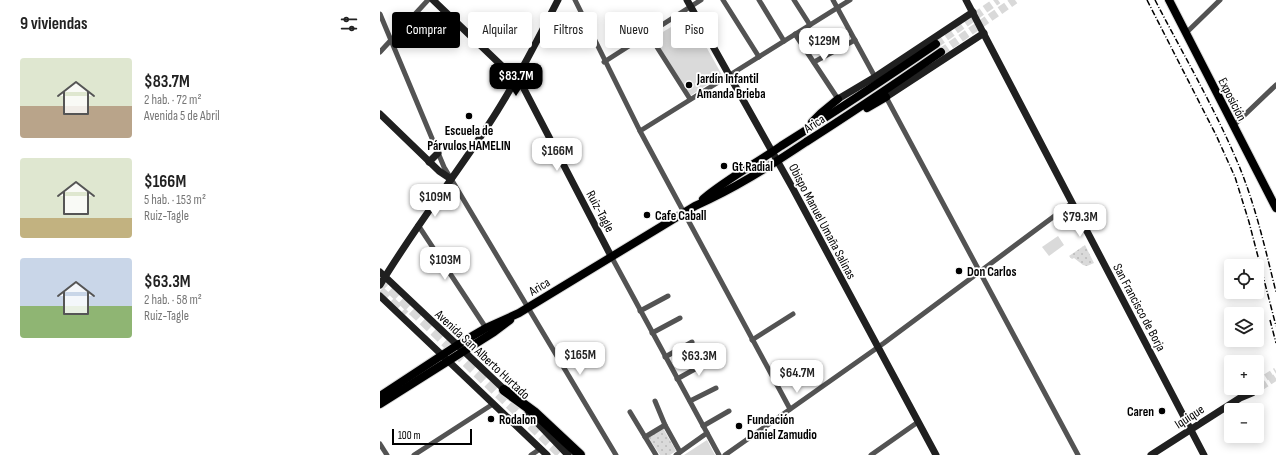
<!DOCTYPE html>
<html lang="es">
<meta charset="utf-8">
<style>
:root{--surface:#fff;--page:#f2f2f2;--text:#222;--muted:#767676;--accent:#000}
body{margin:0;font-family:"Sofia Sans Condensed",sans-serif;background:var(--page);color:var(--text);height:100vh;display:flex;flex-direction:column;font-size:15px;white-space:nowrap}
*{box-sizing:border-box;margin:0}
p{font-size:13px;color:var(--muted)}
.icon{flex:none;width:22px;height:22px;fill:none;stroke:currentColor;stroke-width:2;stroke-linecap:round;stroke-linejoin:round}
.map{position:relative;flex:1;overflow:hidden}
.details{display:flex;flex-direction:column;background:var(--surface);width:380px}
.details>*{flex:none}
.banner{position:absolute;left:12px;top:12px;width:380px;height:36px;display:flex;gap:8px}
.buttons{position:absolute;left:844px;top:259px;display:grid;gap:8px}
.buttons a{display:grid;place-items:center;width:40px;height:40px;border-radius:4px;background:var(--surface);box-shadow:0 2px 10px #0003;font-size:20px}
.scale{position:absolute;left:12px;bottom:10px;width:80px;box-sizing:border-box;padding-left:4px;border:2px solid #000;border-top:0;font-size:11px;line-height:14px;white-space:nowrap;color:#000;-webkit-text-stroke:3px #fff;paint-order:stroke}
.price{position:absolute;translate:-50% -34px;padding:0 9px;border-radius:8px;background:#fff;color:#222;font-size:13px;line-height:26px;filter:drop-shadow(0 1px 2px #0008)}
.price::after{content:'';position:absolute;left:50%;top:24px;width:12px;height:9px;margin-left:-6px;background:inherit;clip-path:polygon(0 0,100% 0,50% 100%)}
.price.selected{background:var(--accent);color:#fff}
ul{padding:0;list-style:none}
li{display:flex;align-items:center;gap:12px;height:100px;padding:0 20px}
li span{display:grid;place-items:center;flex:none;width:112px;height:80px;border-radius:4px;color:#555}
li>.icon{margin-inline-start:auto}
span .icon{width:48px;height:48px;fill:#fffc;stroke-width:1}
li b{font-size:17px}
h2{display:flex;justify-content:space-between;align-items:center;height:48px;padding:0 20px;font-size:17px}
.pill{padding:0 14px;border-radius:4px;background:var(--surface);box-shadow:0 2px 10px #0003;font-size:14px;line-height:36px}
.pill.selected{background:var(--accent);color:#fff}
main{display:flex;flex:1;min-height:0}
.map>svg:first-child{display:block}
</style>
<main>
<section class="details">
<h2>9 viviendas<svg class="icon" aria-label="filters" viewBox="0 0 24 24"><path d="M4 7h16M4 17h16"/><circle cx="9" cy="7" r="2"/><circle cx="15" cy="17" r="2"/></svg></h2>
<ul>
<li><span style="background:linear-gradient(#dfe7d0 60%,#b9a48a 0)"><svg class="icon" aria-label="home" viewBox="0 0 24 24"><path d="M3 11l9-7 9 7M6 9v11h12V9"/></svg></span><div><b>$83.7M</b><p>2 hab. · 72 m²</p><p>Avenida 5 de Abril</p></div></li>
<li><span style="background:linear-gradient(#dfe7d0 75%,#c2b280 0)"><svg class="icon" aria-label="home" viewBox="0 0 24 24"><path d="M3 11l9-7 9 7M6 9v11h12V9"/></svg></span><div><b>$166M</b><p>5 hab. · 153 m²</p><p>Ruiz-Tagle</p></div></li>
<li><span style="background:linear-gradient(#c9d6e8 60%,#8fb573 0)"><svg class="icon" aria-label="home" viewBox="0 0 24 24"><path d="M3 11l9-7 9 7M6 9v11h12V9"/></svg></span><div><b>$63.3M</b><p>2 hab. · 58 m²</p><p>Ruiz-Tagle</p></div></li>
</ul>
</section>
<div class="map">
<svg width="896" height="455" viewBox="0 0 896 455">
<defs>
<pattern id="grass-dots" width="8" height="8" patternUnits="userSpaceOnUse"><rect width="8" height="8" fill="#dadada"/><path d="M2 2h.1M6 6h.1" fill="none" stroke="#b9b9b9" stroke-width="1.8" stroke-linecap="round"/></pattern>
</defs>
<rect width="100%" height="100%" fill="#fff"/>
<g fill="url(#grass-dots)">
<polygon points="705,245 714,263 707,266 703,265 694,258 692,259 689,256"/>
<polygon points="283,428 296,451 290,455 280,455 268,437"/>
</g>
<g fill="#dadada">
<polygon points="309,16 342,75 310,96 273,38"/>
<polygon points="678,236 684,245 669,256 662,247"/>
<polygon points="327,440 335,455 304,455"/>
</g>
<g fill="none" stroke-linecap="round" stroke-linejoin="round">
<g stroke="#d9d9d9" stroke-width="7" stroke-dasharray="7 3.5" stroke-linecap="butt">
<polyline points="877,383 896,371"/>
<polyline points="872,393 896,377"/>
</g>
<g stroke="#d9d9d9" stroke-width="8" stroke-dasharray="8 4" stroke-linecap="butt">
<polyline points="556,44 618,0"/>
<polyline points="561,52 635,0"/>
</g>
<g stroke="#d9d9d9" stroke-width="10" stroke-dasharray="10 5" stroke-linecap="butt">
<polyline points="0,279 182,455"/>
<polyline points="0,291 25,315"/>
</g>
<g stroke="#dbdbdb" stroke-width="10">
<g id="primary">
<polyline points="789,0 896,208"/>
<polyline points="487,108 506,97"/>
<polyline points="432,122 441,113 458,99"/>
<path d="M323,199C347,179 375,164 401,146C453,113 505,79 556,44"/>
<path d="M0,396L82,342L106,328L139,313L315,206C354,189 390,166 426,142C472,113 516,83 561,52"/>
<polyline points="0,404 114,332 130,320"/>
</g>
</g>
<g stroke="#dbdbdb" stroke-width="12">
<polyline id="highway" points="124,390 154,412 200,455"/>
</g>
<g stroke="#535353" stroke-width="5">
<polyline points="195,0 260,131 410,409"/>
<polyline points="343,0 379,57"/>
<polyline points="379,0 404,41"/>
<polyline points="414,0 430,25"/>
<polyline points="453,0 495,77"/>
<polyline points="0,14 64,167 236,455"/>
<polyline points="268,33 310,99"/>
<polyline points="806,33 840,0"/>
<polyline points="415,34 458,99"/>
<polyline points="0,52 48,0"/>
<polyline points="224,62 321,0"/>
<polyline points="434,62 475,40"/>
<polyline points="506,97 698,455"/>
<polyline points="853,126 896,85"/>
<polyline points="260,131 470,0"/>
<polyline points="38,225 106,328"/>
<polyline points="231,256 339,455"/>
<polyline points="260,311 288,296"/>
<polyline points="272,333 300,318"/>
<polyline points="372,340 413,314"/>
<polyline points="285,357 312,342"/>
<polyline points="297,379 324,364"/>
<polyline points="275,401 285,425 300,452"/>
<polyline points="310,401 336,388"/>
<polyline points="250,412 276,455"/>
<polyline points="323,426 349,411"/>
<polyline points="265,437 285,425"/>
<polyline points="0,444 7,455"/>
<polyline points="34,455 113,404"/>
<polyline points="151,455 160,449"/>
<polyline points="296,455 327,433"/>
<polyline points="345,455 504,343 692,203"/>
<polyline points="491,455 538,422"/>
</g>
<g stroke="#202020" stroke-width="7">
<polyline points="53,0 142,85 231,256"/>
<polyline points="307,0 412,187 556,455"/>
<polyline points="586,0 824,455"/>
<polyline points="506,97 604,33"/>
<polyline points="458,99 495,77 593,12"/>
<polyline points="0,114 59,171 71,179"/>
<polyline points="49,162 58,153"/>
<polyline points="0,272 128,393"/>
<path d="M0,285C33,230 72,180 107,127C134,86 156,43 178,0"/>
<polyline points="0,296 167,455"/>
<polyline points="148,413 188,455"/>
<polyline points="771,455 860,398 872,393"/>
</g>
<use href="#primary" stroke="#000" stroke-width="8"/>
<use href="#highway" stroke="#000" stroke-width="10"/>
<g stroke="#000" stroke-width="1.5" stroke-dasharray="6 2 1 2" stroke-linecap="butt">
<polyline points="767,0 836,135 855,177 869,222 896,326"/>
<path d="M775,0C802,52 834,107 857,161C875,203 885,248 896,292"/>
<polyline points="890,320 896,343"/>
</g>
</g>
<g fill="#000" stroke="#fff" stroke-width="1.5">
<circle cx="309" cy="85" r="4"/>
<circle cx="89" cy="116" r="4"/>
<circle cx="344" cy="166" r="4"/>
<circle cx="267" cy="215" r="4"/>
<circle cx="579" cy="271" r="4"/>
<circle cx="782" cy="411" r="4"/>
<circle cx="111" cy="419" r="4"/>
<circle cx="359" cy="426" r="4"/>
</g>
<g text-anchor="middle" stroke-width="3.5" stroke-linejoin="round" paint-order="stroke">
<g font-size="13" font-weight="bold" fill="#000" stroke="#fff" text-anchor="start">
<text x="317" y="83">Jardín Infantil<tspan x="317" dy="15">Amanda Brieba</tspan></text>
<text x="89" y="135" text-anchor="middle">Escuela de<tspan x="89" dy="15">Párvulos HAMELIN</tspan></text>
<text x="352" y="171">Gt Radial</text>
<text x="275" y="220">Cafe Caball</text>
<text x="587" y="276">Don Carlos</text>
<text x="774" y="416" text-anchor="end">Caren</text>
<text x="119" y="424">Rodalon</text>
<text x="367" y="424">Fundación<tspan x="367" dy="15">Daniel Zamudio</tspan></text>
</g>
<g font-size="13" fill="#000" stroke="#fff">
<text transform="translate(853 99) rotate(63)" y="5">Exposición</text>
<text transform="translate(434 123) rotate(-33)" y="5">Arica</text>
<text transform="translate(221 211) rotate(62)" y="5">Ruiz-Tagle</text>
<text transform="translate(443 221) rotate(62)" y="5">Obispo Manuel Umaña Salinas</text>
<text transform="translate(159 286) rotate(-31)" y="5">Arica</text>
<text transform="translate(760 307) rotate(62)" y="5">San Francisco de Borja</text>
<text transform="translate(103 354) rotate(43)" y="5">Avenida San Alberto Hurtado</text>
<text transform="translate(809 416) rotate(-33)" y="5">Iquique</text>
</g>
</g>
</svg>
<div class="buttons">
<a><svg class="icon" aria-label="locate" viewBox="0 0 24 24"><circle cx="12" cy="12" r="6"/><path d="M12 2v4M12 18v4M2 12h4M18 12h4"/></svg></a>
<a><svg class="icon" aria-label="layers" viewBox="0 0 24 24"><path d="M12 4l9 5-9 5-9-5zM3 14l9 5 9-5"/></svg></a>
<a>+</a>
<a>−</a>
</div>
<div class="scale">100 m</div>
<b class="price" style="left:444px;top:62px">$129M</b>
<b class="price selected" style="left:136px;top:97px">$83.7M</b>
<b class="price" style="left:177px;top:172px">$166M</b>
<b class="price" style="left:55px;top:218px">$109M</b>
<b class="price" style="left:700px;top:238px">$79.3M</b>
<b class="price" style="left:65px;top:281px">$103M</b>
<b class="price" style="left:200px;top:376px">$165M</b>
<b class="price" style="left:319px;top:377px">$63.3M</b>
<b class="price" style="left:417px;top:394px">$64.7M</b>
<div class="banner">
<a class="pill selected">Comprar</a>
<a class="pill">Alquilar</a>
<a class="pill">Filtros</a>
<a class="pill">Nuevo</a>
<a class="pill">Piso</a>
</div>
</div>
</main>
